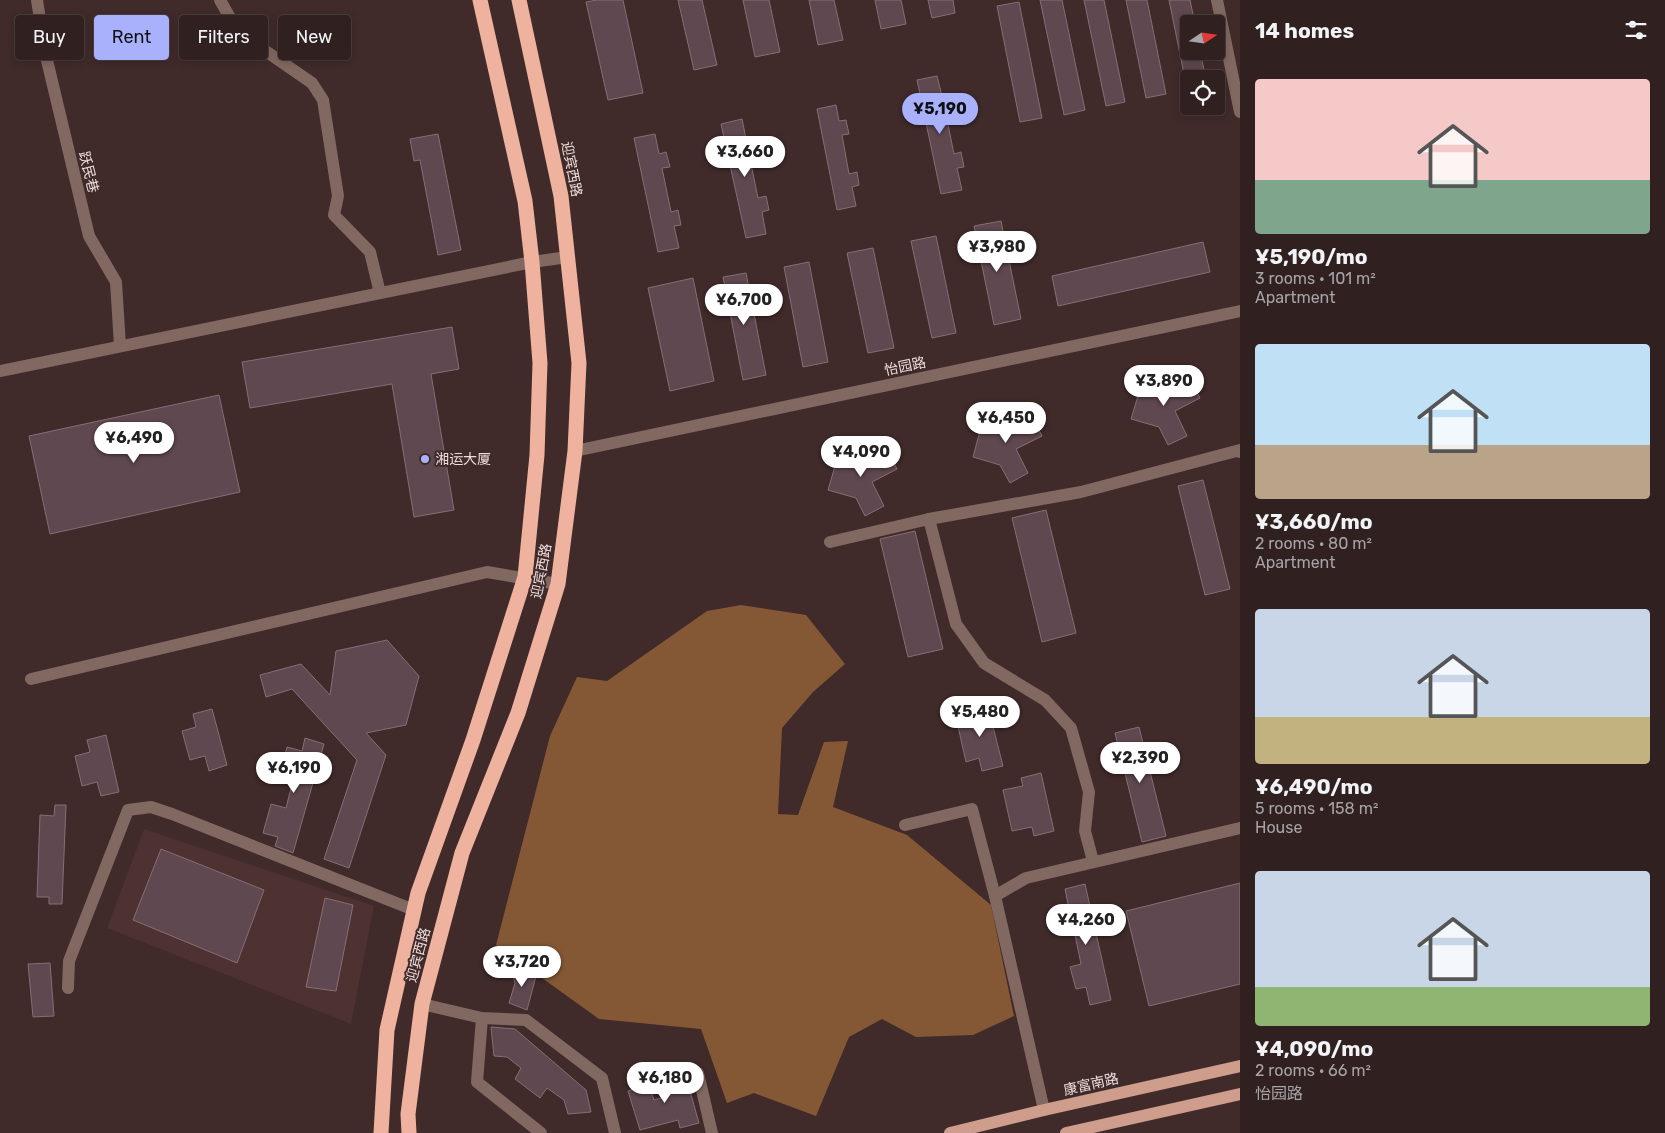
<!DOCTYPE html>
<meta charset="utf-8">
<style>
:root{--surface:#302020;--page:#3c2d2d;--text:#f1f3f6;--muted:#a8a3a5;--line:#4b3e3e;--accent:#a9b0fc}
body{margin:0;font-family:Rubik,"Noto Sans SC",sans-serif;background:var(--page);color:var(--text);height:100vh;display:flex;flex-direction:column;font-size:19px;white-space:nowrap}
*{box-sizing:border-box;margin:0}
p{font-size:16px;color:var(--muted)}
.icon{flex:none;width:28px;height:28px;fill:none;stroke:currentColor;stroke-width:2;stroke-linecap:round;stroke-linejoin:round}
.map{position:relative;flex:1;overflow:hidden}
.details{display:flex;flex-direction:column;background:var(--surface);width:425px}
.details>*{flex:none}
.hud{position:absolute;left:15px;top:15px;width:475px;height:45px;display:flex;gap:10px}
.needle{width:32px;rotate:77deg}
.tools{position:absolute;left:1180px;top:15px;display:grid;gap:10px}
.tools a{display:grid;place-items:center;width:45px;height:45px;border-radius:5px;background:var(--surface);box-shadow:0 2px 8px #0003,0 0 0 1px var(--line);font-size:25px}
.price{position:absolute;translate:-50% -42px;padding:0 11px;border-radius:18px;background:#fff;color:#222;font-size:16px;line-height:32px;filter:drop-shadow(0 1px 2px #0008)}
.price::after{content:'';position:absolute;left:50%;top:30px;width:15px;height:11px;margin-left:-8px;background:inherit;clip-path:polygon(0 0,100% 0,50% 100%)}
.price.active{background:var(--accent);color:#111}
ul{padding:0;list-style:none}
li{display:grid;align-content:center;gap:10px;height:265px;padding:0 15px}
li span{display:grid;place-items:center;height:155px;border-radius:5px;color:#555}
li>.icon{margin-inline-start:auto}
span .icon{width:90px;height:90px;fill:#fffc;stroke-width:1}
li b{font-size:21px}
h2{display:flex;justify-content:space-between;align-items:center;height:60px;padding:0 15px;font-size:21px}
.tag{padding:0 18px;border-radius:5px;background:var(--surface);box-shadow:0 2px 8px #0003,0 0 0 1px var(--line);font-size:18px;line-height:45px}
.tag.active{background:var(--accent);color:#111}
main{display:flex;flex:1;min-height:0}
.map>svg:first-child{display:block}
</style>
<main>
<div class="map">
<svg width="1240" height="1133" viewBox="0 0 1240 1133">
<rect width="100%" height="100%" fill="#402a2a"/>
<polygon fill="#4e3131" points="144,829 374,906 351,1024 107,928"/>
<polygon fill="#845835" points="741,605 806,615 845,664 813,692 782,728 778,814 798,815 824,742 848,741 833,807 907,835 991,905 1014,1016 973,1035 916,1037 882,1019 849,1037 816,1116 754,1093 727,1103 701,1029 599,1019 496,945 550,736 577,677 607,681 707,611"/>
<g fill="#5f484f" stroke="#876e75">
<polygon points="597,0 623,0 643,93 608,100 586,2"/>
<polygon points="678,0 702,0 717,65 694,70"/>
<polygon points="743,0 769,0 780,52 755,57"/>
<polygon points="809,0 834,0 843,40 818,45"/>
<polygon points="875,0 901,0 906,24 881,29"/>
<polygon points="928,0 953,0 955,13 932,18"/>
<polygon points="1040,0 1062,0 1085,110 1064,115"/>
<polygon points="1084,0 1104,0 1125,102 1106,106"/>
<polygon points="1126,0 1147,0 1166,94 1146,98"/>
<polygon points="1169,0 1190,0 1195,24 1189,24 1189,51 1200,51 1206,79 1185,79"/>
<polygon points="1019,2 1042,118 1020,122 997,6"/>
<polygon points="937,76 942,96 949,94 952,109 945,110 954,154 961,152 964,167 957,168 962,190 941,194 917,80"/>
<polygon points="836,105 839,121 846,120 849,134 842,135 849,174 857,172 859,185 852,187 856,206 837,210 817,109"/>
<polygon points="742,119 746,139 754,138 757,153 749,154 758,198 766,196 769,210 762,212 766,234 746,238 721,124"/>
<polygon points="438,134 461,250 438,255 420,160 414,161 410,139"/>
<polygon points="655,134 659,154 666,152 670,167 662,168 671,212 678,210 681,225 674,226 679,248 658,252 634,138"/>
<polygon points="1001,221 1021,319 994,325 974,226"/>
<polygon points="936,236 956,333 932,338 911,241"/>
<polygon points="1203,242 1210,272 1058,306 1052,276"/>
<polygon points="873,248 894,348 868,353 847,253"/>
<polygon points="809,262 828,362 803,367 784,267"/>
<polygon points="746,273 766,375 743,380 723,277"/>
<polygon points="693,278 714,381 670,391 648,288"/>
<polygon points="452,327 459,369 431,374 454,510 414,517 392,384 250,408 242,362"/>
<polygon points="1143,379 1173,388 1190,379 1200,398 1175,411 1187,436 1168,445 1159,427 1131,419"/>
<polygon points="219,395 240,492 50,534 29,436"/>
<polygon points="984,416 1014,425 1032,416 1042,436 1016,449 1028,473 1010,483 1000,465 973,457"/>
<polygon points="840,449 870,458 887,449 897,469 872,482 884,506 865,516 856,498 828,490"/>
<polygon points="1203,480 1230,589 1205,595 1178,486"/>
<polygon points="1046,510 1076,633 1042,642 1012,518"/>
<polygon points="915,531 943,649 908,657 880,539"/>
<polygon points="387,640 419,676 406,725 366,733 386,755 349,868 324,859 357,760 292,689 266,697 260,675 301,664 330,695 336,651"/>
<polygon points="987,703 1003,766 982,771 979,758 966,762 957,722 970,719 967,708"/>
<polygon points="212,709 227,765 209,771 205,756 190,760 182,731 196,727 193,714"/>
<polygon points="1139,727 1166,836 1142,842 1115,733"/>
<polygon points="106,735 119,792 101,796 97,782 82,786 75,756 90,752 87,740"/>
<polygon points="305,738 324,744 293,853 275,846 278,837 263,833 271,804 286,808 293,780 279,777 287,747 302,751"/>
<polygon points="1041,773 1054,831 1034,836 1032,827 1012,831 1003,790 1023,786 1021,778"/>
<polygon points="55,805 66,805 62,904 49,904 49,897 37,897 40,815 54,816"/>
<polygon points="161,849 264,890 237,963 133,920"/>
<polygon points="1240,883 1240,984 1149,1006 1126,911"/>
<polygon points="1085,884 1111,1000 1090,1005 1086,987 1076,989 1070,967 1081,964 1074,930 1064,932 1060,911 1069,909 1065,889"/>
<polygon points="325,898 353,905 336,991 306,987"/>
<polygon points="50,963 54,1016 33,1017 28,964"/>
<polygon points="518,967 536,976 527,1010 509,1003 515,983 512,973"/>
<polygon points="491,1027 515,1029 586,1090 591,1112 568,1114 564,1100 547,1088 540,1098 515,1079 521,1068 507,1057 494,1056"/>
<polygon points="684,1070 699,1123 680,1128 678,1120 640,1130 628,1091 649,1084 654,1100 671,1095 666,1074"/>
</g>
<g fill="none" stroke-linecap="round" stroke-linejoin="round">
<g stroke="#816860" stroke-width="12">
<polyline points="37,0 45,52 89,236 116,282 120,346"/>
<polyline points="220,0 238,32 312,83 323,100 338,196 334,215 370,252 380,293"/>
<polyline points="1217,0 1240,112"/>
<polyline points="0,371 532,262 568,257"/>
<polyline points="575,451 1240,311"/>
<polyline points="929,519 1081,492 1240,450 1240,452"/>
<polyline points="830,542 929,519 956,624 984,663 1045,700 1071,728 1089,792 1085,831 1093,861"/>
<polyline points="31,679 487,572 558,584"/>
<polyline points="905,825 972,809 995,896"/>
<polyline points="68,988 69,961 128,810 151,807 172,814 414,910"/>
<polyline points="422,1004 482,1018 526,1020 602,1078 615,1133"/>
<polyline points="482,1018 477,1082 541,1133"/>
<polyline points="698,1073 712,1133"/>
<polyline points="1044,1110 995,896 1026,878 1240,828"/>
</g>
<g stroke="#cf9d8c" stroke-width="12">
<polyline points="950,1133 1044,1110 1240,1066"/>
<polyline points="1066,1133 1240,1094"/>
</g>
<g stroke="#efb29e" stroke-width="15">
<polyline points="381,1133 387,1030 418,893 473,740 525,577 537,455 540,363 532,262 525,201 480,0"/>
<polyline points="409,1133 408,1114 422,1004 462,853 518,713 558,584 575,451 579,363 561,196 519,0"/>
</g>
</g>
<circle fill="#a9b0fc" stroke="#402a2a" stroke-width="2" cx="425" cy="459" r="5"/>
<g text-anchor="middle" stroke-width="4" stroke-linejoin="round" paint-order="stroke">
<g font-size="14" fill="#ecdddc" stroke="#402a2a">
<text transform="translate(572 169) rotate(79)" y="5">迎宾西路</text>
<text transform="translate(89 172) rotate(76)" y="5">跃民巷</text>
<text transform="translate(905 366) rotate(-12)" y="5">怡园路</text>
<text transform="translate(541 571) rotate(-79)" y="5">迎宾西路</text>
<text transform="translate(418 955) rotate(-75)" y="5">迎宾西路</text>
<text transform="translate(1091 1084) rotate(-13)" y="5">康富南路</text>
</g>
<g font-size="14" fill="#ecdddc" stroke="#402a2a" text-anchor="start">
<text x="435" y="464">湘运大厦</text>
</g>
</g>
</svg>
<div class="tools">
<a><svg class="needle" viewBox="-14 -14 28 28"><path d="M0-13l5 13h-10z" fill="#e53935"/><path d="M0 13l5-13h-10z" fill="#a8a3a5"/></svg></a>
<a><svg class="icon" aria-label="locate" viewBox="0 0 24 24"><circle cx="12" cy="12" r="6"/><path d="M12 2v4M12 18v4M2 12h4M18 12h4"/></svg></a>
</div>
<b class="price active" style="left:940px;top:135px">¥5,190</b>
<b class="price" style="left:745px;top:178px">¥3,660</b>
<b class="price" style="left:997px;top:273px">¥3,980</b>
<b class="price" style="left:744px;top:326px">¥6,700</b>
<b class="price" style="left:1164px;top:407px">¥3,890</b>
<b class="price" style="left:1006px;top:444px">¥6,450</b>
<b class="price" style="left:134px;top:464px">¥6,490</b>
<b class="price" style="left:861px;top:478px">¥4,090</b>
<b class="price" style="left:980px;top:738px">¥5,480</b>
<b class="price" style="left:1140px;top:784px">¥2,390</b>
<b class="price" style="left:294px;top:794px">¥6,190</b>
<b class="price" style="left:1086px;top:946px">¥4,260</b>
<b class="price" style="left:522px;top:988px">¥3,720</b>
<b class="price" style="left:665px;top:1104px">¥6,180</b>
<div class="hud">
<a class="tag">Buy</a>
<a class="tag active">Rent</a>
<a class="tag">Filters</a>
<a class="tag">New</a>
</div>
</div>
<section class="details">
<h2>14 homes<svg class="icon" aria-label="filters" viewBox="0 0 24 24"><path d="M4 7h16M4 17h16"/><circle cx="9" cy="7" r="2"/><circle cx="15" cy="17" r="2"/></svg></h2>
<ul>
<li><span style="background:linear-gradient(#f6c9c9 65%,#7fa58c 0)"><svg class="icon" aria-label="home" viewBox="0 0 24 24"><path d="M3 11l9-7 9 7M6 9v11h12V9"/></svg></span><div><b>¥5,190/mo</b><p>3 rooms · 101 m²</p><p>Apartment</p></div></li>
<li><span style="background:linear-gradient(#bfe0f5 65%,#b9a48a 0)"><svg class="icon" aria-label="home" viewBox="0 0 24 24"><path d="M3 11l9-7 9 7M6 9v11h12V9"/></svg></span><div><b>¥3,660/mo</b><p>2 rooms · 80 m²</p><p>Apartment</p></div></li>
<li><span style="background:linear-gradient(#c9d6e8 70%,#c2b280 0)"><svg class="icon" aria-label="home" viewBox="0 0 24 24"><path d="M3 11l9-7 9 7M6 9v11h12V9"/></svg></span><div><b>¥6,490/mo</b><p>5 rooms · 158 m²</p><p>House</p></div></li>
<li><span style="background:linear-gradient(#c9d6e8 75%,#8fb573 0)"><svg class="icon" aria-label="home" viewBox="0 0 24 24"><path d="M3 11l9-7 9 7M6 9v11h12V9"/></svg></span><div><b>¥4,090/mo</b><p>2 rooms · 66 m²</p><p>怡园路</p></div></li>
</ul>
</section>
</main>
